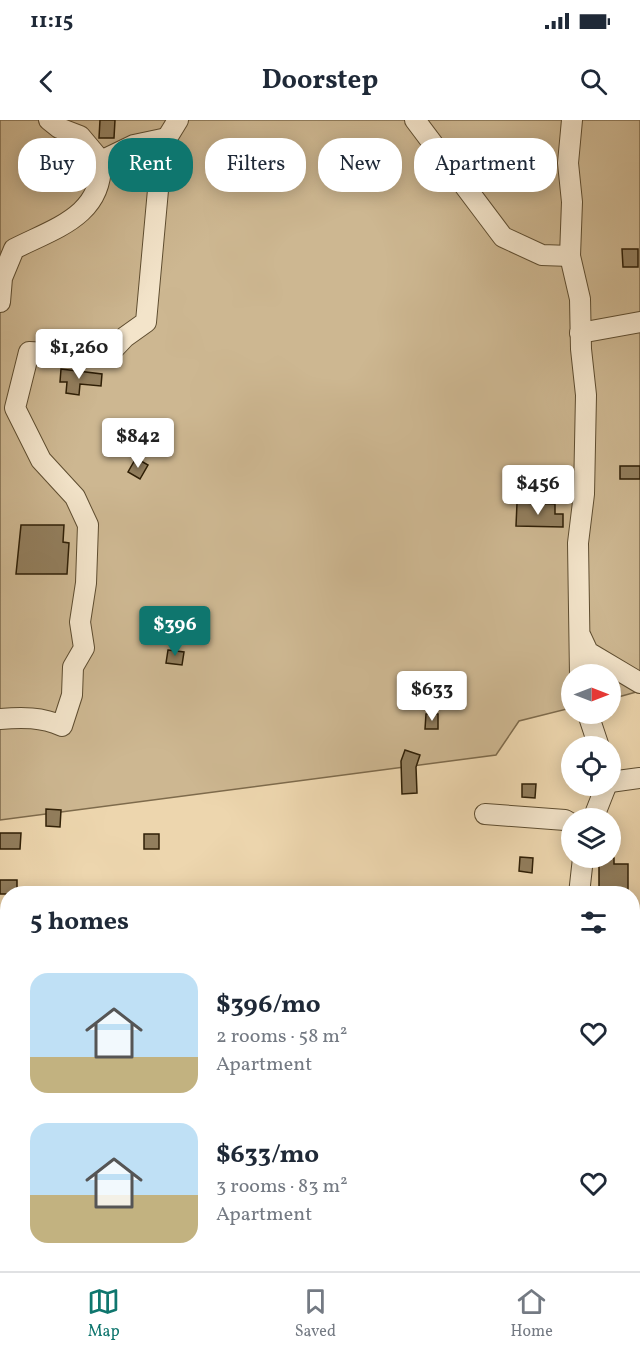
<!DOCTYPE html>
<meta charset="utf-8">
<style>
:root{--surface:#fff;--page:#f2f2f3;--text:#1f2937;--muted:#747a83;--line:#e0e1e3;--accent:#0f766e}
body{margin:0;font-family:Vollkorn,serif;background:var(--page);color:var(--text);height:100vh;display:flex;flex-direction:column;font-size:22px;white-space:nowrap}
*{box-sizing:border-box;margin:0}
p{font-size:20px;color:var(--muted)}
.icon{flex:none;width:33px;height:33px;fill:none;stroke:currentColor;stroke-width:2;stroke-linecap:round;stroke-linejoin:round}
.map{position:relative;flex:1;overflow:hidden}
.panel{position:absolute;left:0px;top:766px;width:640px;height:386px;display:flex;flex-direction:column;background:var(--surface);border-radius:24px 24px 0 0;box-shadow:0 3px 15px #0003}
.panel>*{flex:none}
.hud{position:absolute;left:18px;top:18px;width:604px;height:54px;display:flex;gap:12px}
.needle{width:39px;rotate:90deg}
.buttons{position:absolute;left:561px;top:544px;display:grid;gap:12px}
.buttons a{display:grid;place-items:center;width:60px;height:60px;border-radius:50%;background:var(--surface);box-shadow:0 3px 15px #0003;font-size:30px}
.price{position:absolute;translate:-50% -51px;padding:0 14px;border-radius:6px;background:#fff;color:#222;font-size:20px;line-height:39px;filter:drop-shadow(0 2px 3px #0008)}
.price::after{content:'';position:absolute;left:50%;top:36px;width:18px;height:14px;margin-left:-9px;background:inherit;clip-path:polygon(0 0,100% 0,50% 100%)}
.price.current{background:var(--accent);color:#fff}
ul{padding:0;list-style:none}
li{display:flex;align-items:center;gap:18px;height:150px;padding:0 30px}
li span{display:grid;place-items:center;flex:none;width:168px;height:120px;border-radius:18px;color:#555}
li>.icon{margin-inline-start:auto}
span .icon{width:72px;height:72px;fill:#fffc;stroke-width:1}
li b{font-size:26px}
h2{display:flex;justify-content:space-between;align-items:center;height:72px;padding:0 30px;font-size:26px}
.tag{padding:0 21px;border-radius:24px;background:var(--surface);box-shadow:0 3px 15px #0003;font-size:21px;line-height:54px}
.tag.current{background:var(--accent);color:#fff}
.status{display:flex;justify-content:space-between;align-items:center;height:42px;padding:0 30px;background:var(--surface);direction:ltr}
.status svg{height:16px;fill:currentColor}
header{display:flex;justify-content:space-between;align-items:center;height:78px;padding:0 30px;background:var(--surface);font-size:27px;font-weight:700}
.dock{display:flex;justify-content:space-around;align-items:center;height:84px;border-top:2px solid var(--line);background:var(--surface);font-size:16px;color:var(--muted)}
.dock a{display:grid;justify-items:center;gap:3px}
.dock .current{color:var(--accent)}
.map>svg:first-child{display:block}
</style>
<div class="status"><b>11:15</b><svg viewBox="0 0 49 12"><path d="M0 12V9h3v3zM5 12V6h3v6zM10 12V3h3v9zM15 12V0h3v12zM26 1h20v11H26zM47 4h2v5h-2z"/></svg></div>
<header><svg class="icon" aria-label="back" viewBox="0 0 24 24"><path d="M15 5l-7 7 7 7"/></svg>Doorstep<svg class="icon" aria-label="search" viewBox="0 0 24 24"><circle cx="10" cy="10" r="6"/><path d="M15 15l6 6"/></svg></header>
<div class="map">
<svg width="640" height="1151" viewBox="0 0 640 1151">
<rect width="100%" height="100%" fill="#edd6ae"/>
<filter id="stains"><feTurbulence type="fractalNoise" baseFrequency=".00333" numOctaves="4"/><feColorMatrix values="0 0 0 0 .2 0 0 0 0 .09 0 0 0 0 .02 0 0 0 .5 -.17"/></filter>
<radialGradient id="worn" r=".72"><stop offset=".6" stop-color="#630" stop-opacity="0"/><stop offset="1" stop-color="#630" stop-opacity=".3"/></radialGradient>
<polygon fill="#cdb791" stroke="#7e6b4c" stroke-width="1.5" points="0,0 640,0 640,571 611,579 610,555 572,555 571,588 519,601 496,635 0,700"/>
<g fill="#927e5d" stroke="#2f1f06" stroke-width="1.5">
<polygon points="100,0 115,0 114,18 99,18"/>
<polygon points="622,129 638,129 638,147 623,147"/>
<polygon points="61,249 102,254 101,266 80,264 79,275 66,273 67,262 60,262"/>
<polygon points="136,338 148,345 140,359 128,352"/>
<rect x="620" y="346" width="20" height="13"/>
<polygon points="517,383 555,384 555,394 563,394 563,407 516,406"/>
<polygon points="21,405 64,405 63,422 69,423 67,454 16,454"/>
<polygon points="168,530 184,532 182,545 166,543"/>
<polygon points="426,594 438,594 438,609 425,609"/>
<polygon points="405,630 420,635 416,647 417,673 402,674 401,641"/>
<polygon points="522,664 536,664 535,678 522,677"/>
<polygon points="46,689 61,690 60,707 46,706"/>
<polygon points="0,713 21,713 20,729 0,729"/>
<rect x="144" y="714" width="15" height="15"/>
<polygon points="520,737 533,738 532,753 519,751"/>
<polygon points="599,738 614,738 614,744 628,744 628,774 599,774"/>
<rect x="0" y="760" width="17" height="14"/>
</g>
<g fill="none" stroke-linecap="round" stroke-linejoin="round">
<g stroke="#5e4d30" stroke-width="22">
<g id="minor">
<polyline points="49,0 59,8 80,16 101,41 134,25 167,18"/>
<polyline points="415,0 503,117 542,135 570,136"/>
<polyline points="572,0 568,43 572,82 570,136 580,179 581,229 586,275 584,374 578,423 580,555"/>
<path d="M0,182L2,158L14,129C55,108 103,96 101,41"/>
<polyline points="580,213 640,202"/>
<polyline points="581,517 588,532 640,563"/>
<polyline points="588,594 599,627"/>
<path d="M0,599C22,597 42,597 62,606L72,575L73,547L84,528L80,502L86,463L88,405L75,377L41,340L15,288L29,232L107,236L125,217L146,202L159,59L167,18L178,0"/>
<polyline points="610,662 640,658"/>
<polyline points="485,694 565,700 572,704"/>
<polyline points="593,699 606,666"/>
<polyline points="579,774 583,738"/>
<polyline points="0,951 8,952"/>
<polyline points="633,982 640,982"/>
<polyline points="0,1134 8,1132"/>
<polyline points="453,1144 453,1151"/>
<polyline points="299,1151 299,1144"/>
<polyline points="575,1151 575,1144"/>
</g>
</g>
<use href="#minor" stroke="#f3e4ca" stroke-width="20"/>
</g>
<rect width="100%" height="100%" filter="url(#stains)"/>
<rect width="100%" height="100%" fill="url(#worn)"/>
</svg>
<div class="buttons">
<a><svg class="needle" viewBox="-14 -14 28 28"><path d="M0-13l5 13h-10z" fill="#e53935"/><path d="M0 13l5-13h-10z" fill="#747a83"/></svg></a>
<a><svg class="icon" aria-label="locate" viewBox="0 0 24 24"><circle cx="12" cy="12" r="6"/><path d="M12 2v4M12 18v4M2 12h4M18 12h4"/></svg></a>
<a><svg class="icon" aria-label="layers" viewBox="0 0 24 24"><path d="M12 4l9 5-9 5-9-5zM3 14l9 5 9-5"/></svg></a>
</div>
<b class="price" style="left:79px;top:260px">$1,260</b>
<b class="price" style="left:138px;top:349px">$842</b>
<b class="price" style="left:538px;top:396px">$456</b>
<b class="price current" style="left:175px;top:537px">$396</b>
<b class="price" style="left:432px;top:602px">$633</b>
<div class="hud">
<a class="tag">Buy</a>
<a class="tag current">Rent</a>
<a class="tag">Filters</a>
<a class="tag">New</a>
<a class="tag">Apartment</a>
</div>
<section class="panel">
<h2>5 homes<svg class="icon" aria-label="filters" viewBox="0 0 24 24"><path d="M4 7h16M4 17h16"/><circle cx="9" cy="7" r="2"/><circle cx="15" cy="17" r="2"/></svg></h2>
<ul>
<li><span style="background:linear-gradient(#bfe0f5 70%,#c2b280 0)"><svg class="icon" aria-label="home" viewBox="0 0 24 24"><path d="M3 11l9-7 9 7M6 9v11h12V9"/></svg></span><div><b>$396/mo</b><p>2 rooms · 58 m²</p><p>Apartment</p></div><svg class="icon" aria-label="heart" viewBox="0 0 24 24"><path d="M12 20l-8-8c-3-5 5-10 8-4 3-6 11-1 8 4z"/></svg></li>
<li><span style="background:linear-gradient(#bfe0f5 60%,#c2b280 0)"><svg class="icon" aria-label="home" viewBox="0 0 24 24"><path d="M3 11l9-7 9 7M6 9v11h12V9"/></svg></span><div><b>$633/mo</b><p>3 rooms · 83 m²</p><p>Apartment</p></div><svg class="icon" aria-label="heart" viewBox="0 0 24 24"><path d="M12 20l-8-8c-3-5 5-10 8-4 3-6 11-1 8 4z"/></svg></li>
</ul>
</section>
</div>
<nav class="dock">
<a class="current"><svg class="icon" aria-label="map" viewBox="0 0 24 24"><path d="M3 6l6-2 6 2 6-2v14l-6 2-6-2-6 2zM9 4v14M15 6v14"/></svg>Map</a>
<a><svg class="icon" aria-label="saved" viewBox="0 0 24 24"><path d="M7 4h10v16l-5-4-5 4z"/></svg>Saved</a>
<a><svg class="icon" aria-label="home" viewBox="0 0 24 24"><path d="M3 11l9-7 9 7M6 9v11h12V9"/></svg>Home</a>
</nav>
